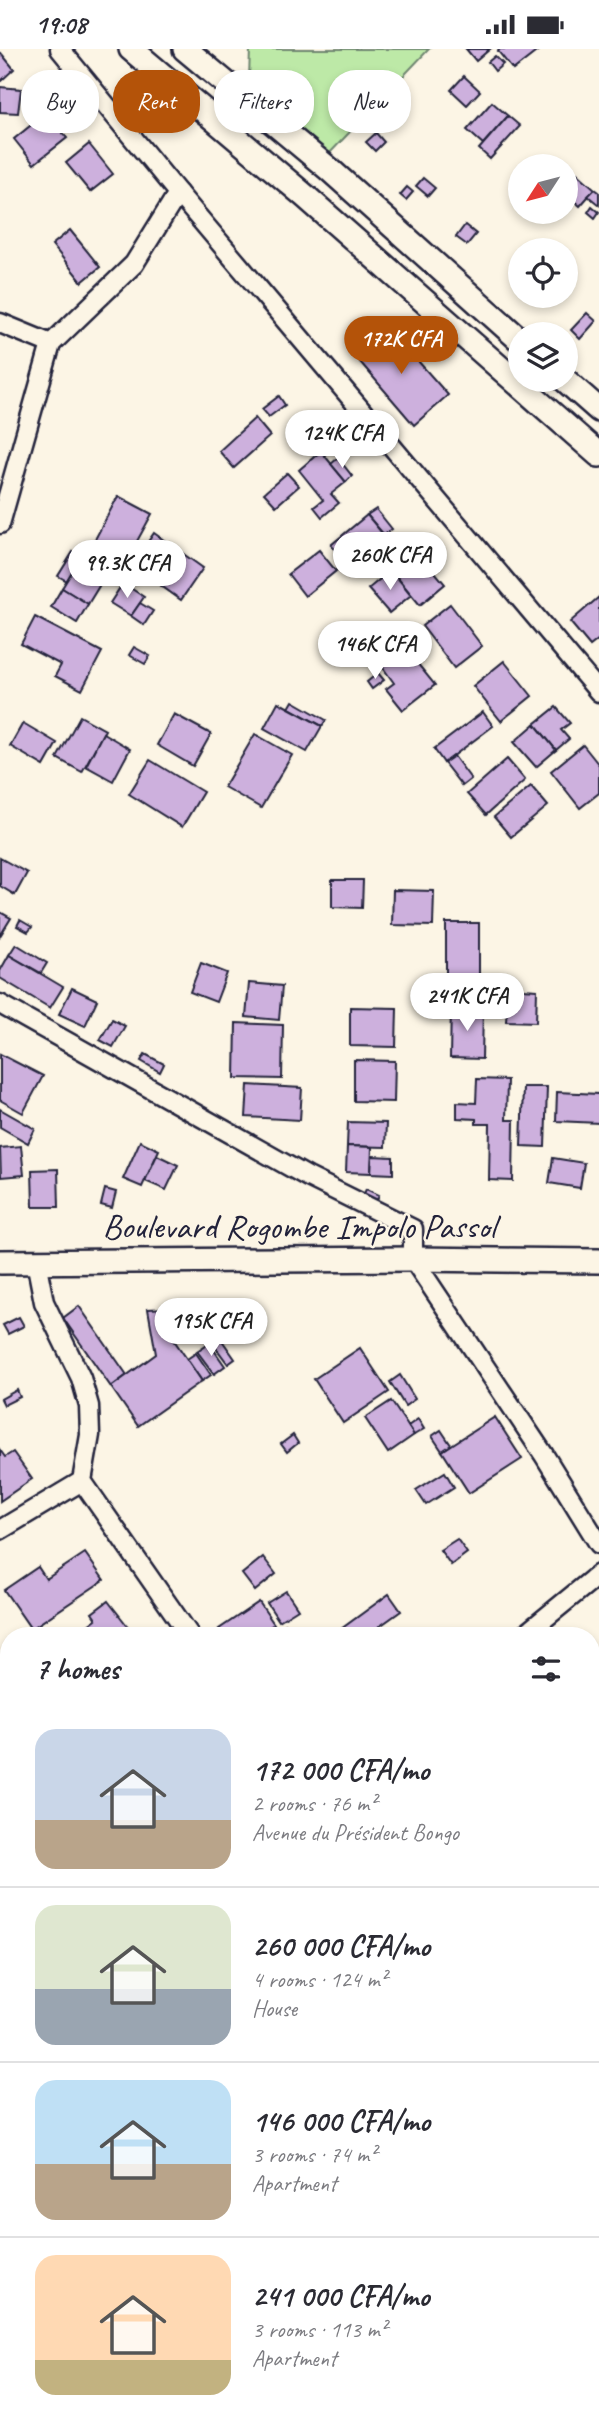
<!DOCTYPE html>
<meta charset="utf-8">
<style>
:root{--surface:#fff;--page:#f7f7f7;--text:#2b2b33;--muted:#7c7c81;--line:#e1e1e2;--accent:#b45309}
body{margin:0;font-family:Caveat,sans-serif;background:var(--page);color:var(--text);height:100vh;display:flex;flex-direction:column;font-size:26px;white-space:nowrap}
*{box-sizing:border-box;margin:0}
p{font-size:23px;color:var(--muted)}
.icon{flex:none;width:38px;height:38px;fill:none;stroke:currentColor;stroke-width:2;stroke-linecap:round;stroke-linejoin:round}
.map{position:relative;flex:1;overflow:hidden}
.side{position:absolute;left:0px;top:1578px;width:600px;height:800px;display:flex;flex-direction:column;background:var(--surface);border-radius:28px 28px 0 0;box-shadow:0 4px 10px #0003}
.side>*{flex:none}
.top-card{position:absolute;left:21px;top:21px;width:558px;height:63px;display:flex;gap:14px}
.needle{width:46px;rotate:234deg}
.controls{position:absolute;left:508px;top:105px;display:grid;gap:14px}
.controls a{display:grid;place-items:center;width:70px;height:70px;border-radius:50%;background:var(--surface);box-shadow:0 4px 10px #0003;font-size:35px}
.price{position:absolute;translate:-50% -60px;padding:0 16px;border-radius:24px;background:#fff;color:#222;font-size:23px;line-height:46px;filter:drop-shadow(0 2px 4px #0008)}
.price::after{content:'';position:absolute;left:50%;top:42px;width:21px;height:16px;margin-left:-10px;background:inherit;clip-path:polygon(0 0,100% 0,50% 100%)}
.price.on{background:var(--accent);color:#fff}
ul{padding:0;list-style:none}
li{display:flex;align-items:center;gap:21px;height:175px;padding:0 35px}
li+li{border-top:2px solid var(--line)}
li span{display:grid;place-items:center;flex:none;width:196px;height:140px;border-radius:21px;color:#555}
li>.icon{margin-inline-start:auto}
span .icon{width:84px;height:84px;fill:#fffc;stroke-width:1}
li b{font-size:30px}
h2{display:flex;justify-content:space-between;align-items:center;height:84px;padding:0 35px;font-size:30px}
.chip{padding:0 24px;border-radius:28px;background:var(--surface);box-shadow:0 4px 10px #0003;font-size:24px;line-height:63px}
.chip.on{background:var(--accent);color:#fff}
.status{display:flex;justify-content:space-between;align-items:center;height:49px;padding:0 35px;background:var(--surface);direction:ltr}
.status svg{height:19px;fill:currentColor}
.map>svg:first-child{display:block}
</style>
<div class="status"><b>19:08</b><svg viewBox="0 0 49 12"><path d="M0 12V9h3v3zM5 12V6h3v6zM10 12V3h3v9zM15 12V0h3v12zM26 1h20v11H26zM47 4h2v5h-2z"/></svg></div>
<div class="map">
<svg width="599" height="2378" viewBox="0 0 599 2378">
<rect width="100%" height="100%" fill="#fcf5e5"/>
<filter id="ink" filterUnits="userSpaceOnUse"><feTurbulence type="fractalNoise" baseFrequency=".0143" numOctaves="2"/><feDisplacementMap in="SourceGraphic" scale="14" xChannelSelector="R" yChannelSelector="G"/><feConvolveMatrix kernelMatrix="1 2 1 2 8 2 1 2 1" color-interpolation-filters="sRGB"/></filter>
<g filter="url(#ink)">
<polygon fill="#bde9a7" stroke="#708671" stroke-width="2" points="250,0 429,0 327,107 249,30"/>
<g fill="#cdb0dd" stroke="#22223b" stroke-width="2">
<polygon points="466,0 490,0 476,12"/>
<polygon points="500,0 540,0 513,21 498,2"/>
<polygon points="1,4 14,20 0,33 0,5"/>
<polygon points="495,7 503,15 495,22 488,13"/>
<polygon points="464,27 480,42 467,56 451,41"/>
<polygon points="40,29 50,42 42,48 32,35"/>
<polygon points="0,38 21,40 18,64 0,63"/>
<polygon points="492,53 508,67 483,95 467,81"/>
<polygon points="56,56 66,70 57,77 46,64"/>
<polygon points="46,64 67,89 34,115 14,90"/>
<polygon points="508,67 520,77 490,110 479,100"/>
<polygon points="376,84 384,93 375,102 366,93"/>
<polygon points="89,95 113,125 90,143 66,114"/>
<polygon points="577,124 595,140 580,157 565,144 565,138"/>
<polygon points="423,129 435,139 428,147 416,137"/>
<polygon points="407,138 413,143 406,151 400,146"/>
<polygon points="595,140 599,143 599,156 588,147"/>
<polygon points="592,157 599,163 595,169 588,163"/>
<polygon points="465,176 476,185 467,196 456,188"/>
<polygon points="70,181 100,218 82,233 52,196"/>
<polygon points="587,264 596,272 580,290 571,281"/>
<polygon points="388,278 448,346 414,376 355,307"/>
<polygon points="279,347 285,356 269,368 262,360"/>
<polygon points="255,369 270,387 234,419 219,402"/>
<polygon points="321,402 346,433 331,445 339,454 322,468 314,458 323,451 299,421"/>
<polygon points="338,409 352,427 346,433 331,415"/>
<polygon points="287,424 299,437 276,457 264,444"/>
<polygon points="118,447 152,465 125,514 92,496"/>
<polygon points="376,460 392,480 384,486 367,466"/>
<polygon points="367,466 392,496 356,526 331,496"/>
<polygon points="154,484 203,519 181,551 132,516"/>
<polygon points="416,500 445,535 420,556 391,521"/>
<polygon points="319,501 336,522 305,547 288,525"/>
<polygon points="73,503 81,508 67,532 58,527"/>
<polygon points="81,508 107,524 88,555 62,539"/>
<polygon points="343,511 356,526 351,529 339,514"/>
<polygon points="391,521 411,546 389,564 368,540"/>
<polygon points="123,534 144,548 131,567 110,554"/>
<polygon points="62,539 88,555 77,574 51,558"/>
<polygon points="599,548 599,590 590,597 570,573"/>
<polygon points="140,554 153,562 144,576 131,567"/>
<polygon points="450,555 482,597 454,619 422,577"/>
<polygon points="35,568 102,603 82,641 55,627 61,616 21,595"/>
<polygon points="134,598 150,607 145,615 129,606"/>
<polygon points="404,598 435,636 403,661 386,640 394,634 381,616"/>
<polygon points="504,612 532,647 501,672 473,637"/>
<polygon points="378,624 384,631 372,640 367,633"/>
<polygon points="293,652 326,671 322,677 289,659"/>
<polygon points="278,653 322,677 307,703 264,679"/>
<polygon points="556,658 570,674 561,681 569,690 556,701 535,675"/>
<polygon points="483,663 493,677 444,714 434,700"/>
<polygon points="174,665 211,685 193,717 157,696"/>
<polygon points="80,667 105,681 82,723 57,709"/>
<polygon points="23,674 57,694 44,717 10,697"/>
<polygon points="535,675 556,701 536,718 514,693"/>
<polygon points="103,684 130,700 113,732 86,717"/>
<polygon points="255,685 292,706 261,759 224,738"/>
<polygon points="583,696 599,716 599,744 580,759 551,722"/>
<polygon points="454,707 471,730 462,737 444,714"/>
<polygon points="507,710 525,731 486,766 467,745"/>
<polygon points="150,711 203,743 182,778 129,745"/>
<polygon points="531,737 548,757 511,788 494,768"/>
<polygon points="0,809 27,824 15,846 0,837"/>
<polygon points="332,831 363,831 362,859 332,858"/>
<polygon points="393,841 434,842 433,877 392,876"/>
<polygon points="0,863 11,869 0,887"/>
<polygon points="20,871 32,878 28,883 17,877"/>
<polygon points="446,874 479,874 479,928 446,927"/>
<polygon points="16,895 47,914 41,924 9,906"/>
<polygon points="9,906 63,938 50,959 0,929 0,922"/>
<polygon points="201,914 227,924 216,953 190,943"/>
<polygon points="249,934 282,937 279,971 246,968"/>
<polygon points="72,939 97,951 85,977 59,965"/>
<polygon points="508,939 537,941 536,973 506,972"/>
<polygon points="451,957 483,958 482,1010 450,1009"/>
<polygon points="350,958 397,959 396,998 350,997"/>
<polygon points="112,970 125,977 113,998 100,991"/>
<polygon points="236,974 283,976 282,1030 235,1029"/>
<polygon points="0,1005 43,1027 23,1064 0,1051"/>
<polygon points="145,1005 164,1015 160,1023 141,1012"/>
<polygon points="354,1011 395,1012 394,1053 354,1052"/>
<polygon points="477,1030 507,1031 506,1071 514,1071 513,1132 489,1131 490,1075 476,1075 476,1070 457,1069 457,1053 476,1054"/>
<polygon points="248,1036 302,1039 300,1071 246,1068"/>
<polygon points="523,1038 547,1038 545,1098 521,1097"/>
<polygon points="557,1043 599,1045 599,1074 556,1072"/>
<polygon points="0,1060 35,1080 28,1094 0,1078"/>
<polygon points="348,1073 386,1074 385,1098 347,1097"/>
<polygon points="140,1092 159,1101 142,1138 123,1130"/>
<polygon points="21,1097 24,1126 1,1128 0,1099"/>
<polygon points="347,1097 372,1098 371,1124 346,1123"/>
<polygon points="157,1106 178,1116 166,1141 145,1132"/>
<polygon points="372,1107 393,1108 393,1125 371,1124"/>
<polygon points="553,1109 584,1114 580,1139 549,1134"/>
<polygon points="58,1120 59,1158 33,1158 32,1121"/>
<polygon points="105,1140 116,1143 112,1159 101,1156"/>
<polygon points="366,1140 379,1146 376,1153 363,1147"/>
<polygon points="79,1257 127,1326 111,1338 63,1269"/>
<polygon points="168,1259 174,1291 202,1332 138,1377 111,1338 156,1305 148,1260"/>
<polygon points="19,1268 24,1277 8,1285 3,1276"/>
<polygon points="219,1287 235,1310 228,1315 211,1292"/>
<polygon points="209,1294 225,1317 214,1325 197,1302"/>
<polygon points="360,1299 389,1343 343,1374 314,1330"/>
<polygon points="196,1304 211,1326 202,1332 187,1310"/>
<polygon points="400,1326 415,1350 405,1357 390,1333"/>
<polygon points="17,1341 20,1348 4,1356 1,1350"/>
<polygon points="391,1352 414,1386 388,1404 365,1369"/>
<polygon points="495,1368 522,1410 469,1444 442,1402"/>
<polygon points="418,1370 424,1380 414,1386 408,1377"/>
<polygon points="441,1381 451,1396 442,1402 432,1387"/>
<polygon points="293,1386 298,1394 287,1403 281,1395"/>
<polygon points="0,1401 5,1408 13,1403 32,1430 0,1452"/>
<polygon points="445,1423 454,1438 426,1456 416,1441"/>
<polygon points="457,1490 467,1504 451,1516 440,1501"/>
<polygon points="85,1504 104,1531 31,1580 4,1541 38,1518 46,1530"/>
<polygon points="263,1508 276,1525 255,1542 242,1525"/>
<polygon points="286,1542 298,1560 279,1572 267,1554"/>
<polygon points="389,1545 401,1562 366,1587 346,1587 341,1580"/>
<polygon points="108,1552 133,1584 129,1587 84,1587 91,1582 87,1577 96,1570 92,1564"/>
<polygon points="259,1553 274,1575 256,1587 224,1587 219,1580"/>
<polygon points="286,1575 295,1587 268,1587"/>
<polygon points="9,1720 9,1735 2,1725"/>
<polygon points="0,1847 9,1858 9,1861 0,1867"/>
<polygon points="9,1878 9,1910 7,1911 0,1900 0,1884"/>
<polygon points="599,2001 599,2016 592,2006"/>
<polygon points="592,2052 599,2064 599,2067 592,2072"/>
<polygon points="599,2079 599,2130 592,2119 592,2084"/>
<polygon points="0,2290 9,2302 9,2307 0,2313"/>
<polygon points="152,2370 174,2370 176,2372 166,2378 138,2378"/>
<polygon points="215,2370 242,2370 248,2378 203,2378"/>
<polygon points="356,2370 368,2370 372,2375 368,2378 361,2378"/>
<polygon points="443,2370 497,2370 485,2378 450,2378"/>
</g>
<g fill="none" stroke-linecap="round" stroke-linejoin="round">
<g stroke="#22223b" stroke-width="23">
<g id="minor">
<polyline points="60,0 178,144 599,643"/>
<polyline points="0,274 51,295"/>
<polyline points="0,475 51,295 134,215 178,144"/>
<polyline points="0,955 308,1128 413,1180 413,1210 544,1406 599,1495"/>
<polyline points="36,1212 44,1253 81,1329 89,1357 90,1386 82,1432 190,1587"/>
<polyline points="0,1481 82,1432"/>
<polyline points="523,1587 599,1525"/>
<polyline points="0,1740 9,1753"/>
<polyline points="592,1798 599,1811"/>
<polyline points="592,2161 599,2172"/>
<polyline points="0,2244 9,2257"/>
<polyline points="92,2370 98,2378"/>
<polyline points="422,2370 428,2378"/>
</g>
</g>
<g stroke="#22223b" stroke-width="28">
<g id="tertiary">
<polyline points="131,0 305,147 599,406"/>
<polyline points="185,0 329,120 520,291"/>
<polyline points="565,331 599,361"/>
<polyline points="0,1213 413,1210 599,1212"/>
</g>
</g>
<use href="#minor" stroke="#fcf5e5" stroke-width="18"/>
<use href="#tertiary" stroke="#fcf5e5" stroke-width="23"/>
</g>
</g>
<g text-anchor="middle" stroke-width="5" stroke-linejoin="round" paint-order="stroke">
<g font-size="35" fill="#22223b" stroke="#fcf5e5">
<text x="299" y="1189">Boulevard Rogombe Impolo Passol</text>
</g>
</g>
</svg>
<div class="controls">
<a><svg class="needle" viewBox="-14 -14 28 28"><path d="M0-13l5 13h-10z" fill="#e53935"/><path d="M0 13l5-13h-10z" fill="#7c7c81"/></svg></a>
<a><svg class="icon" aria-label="locate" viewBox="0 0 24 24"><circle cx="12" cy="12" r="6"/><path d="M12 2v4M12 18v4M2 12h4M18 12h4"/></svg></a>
<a><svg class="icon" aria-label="layers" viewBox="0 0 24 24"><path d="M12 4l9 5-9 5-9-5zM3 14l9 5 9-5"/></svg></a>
</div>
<b class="price on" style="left:401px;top:327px">172K CFA</b>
<b class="price" style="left:342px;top:421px">124K CFA</b>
<b class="price" style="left:390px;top:543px">260K CFA</b>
<b class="price" style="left:127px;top:551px">99.3K CFA</b>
<b class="price" style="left:375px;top:632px">146K CFA</b>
<b class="price" style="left:467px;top:984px">241K CFA</b>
<b class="price" style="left:211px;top:1309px">195K CFA</b>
<div class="top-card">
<a class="chip">Buy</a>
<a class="chip on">Rent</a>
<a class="chip">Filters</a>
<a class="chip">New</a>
</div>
<section class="side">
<h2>7 homes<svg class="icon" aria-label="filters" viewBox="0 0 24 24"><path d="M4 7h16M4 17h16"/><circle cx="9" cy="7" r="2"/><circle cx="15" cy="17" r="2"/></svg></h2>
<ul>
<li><span style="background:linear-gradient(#c9d6e8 65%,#b9a48a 0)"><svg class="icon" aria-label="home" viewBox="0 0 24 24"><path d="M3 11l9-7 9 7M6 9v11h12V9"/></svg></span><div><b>172 000 CFA/mo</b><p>2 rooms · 76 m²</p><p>Avenue du Président Bongo</p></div></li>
<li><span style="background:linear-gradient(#dfe7d0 60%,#9aa5b1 0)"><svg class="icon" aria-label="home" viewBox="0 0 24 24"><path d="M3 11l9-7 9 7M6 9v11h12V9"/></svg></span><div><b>260 000 CFA/mo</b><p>4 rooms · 124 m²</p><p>House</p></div></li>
<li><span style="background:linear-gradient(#bfe0f5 60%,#b9a48a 0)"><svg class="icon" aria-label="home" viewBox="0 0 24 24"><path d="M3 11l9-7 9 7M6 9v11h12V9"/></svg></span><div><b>146 000 CFA/mo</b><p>3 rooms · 74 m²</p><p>Apartment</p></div></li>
<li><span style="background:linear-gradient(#ffd9b3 75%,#c2b280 0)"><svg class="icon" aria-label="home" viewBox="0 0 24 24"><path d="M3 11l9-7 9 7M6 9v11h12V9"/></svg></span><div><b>241 000 CFA/mo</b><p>3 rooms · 113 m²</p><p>Apartment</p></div></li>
</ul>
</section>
</div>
